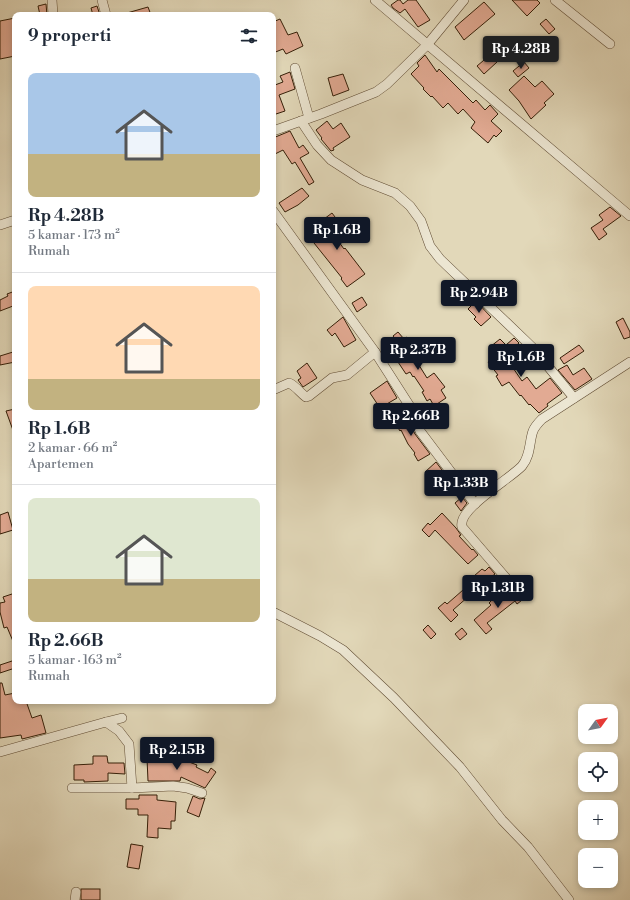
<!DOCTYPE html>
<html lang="id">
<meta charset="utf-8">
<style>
:root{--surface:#fff;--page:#f6f6f7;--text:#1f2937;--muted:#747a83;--line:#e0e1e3;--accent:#111827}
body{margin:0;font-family:"Libre Bodoni",serif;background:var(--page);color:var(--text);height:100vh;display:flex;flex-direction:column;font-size:15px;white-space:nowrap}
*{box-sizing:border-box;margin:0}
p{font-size:13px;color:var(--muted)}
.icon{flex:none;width:22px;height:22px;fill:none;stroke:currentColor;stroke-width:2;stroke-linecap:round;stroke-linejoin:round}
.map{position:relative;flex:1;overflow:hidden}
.side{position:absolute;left:12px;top:12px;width:264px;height:692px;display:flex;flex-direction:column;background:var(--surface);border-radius:8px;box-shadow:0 2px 6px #0003}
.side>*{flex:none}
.needle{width:26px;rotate:57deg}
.fabs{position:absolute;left:578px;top:704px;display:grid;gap:8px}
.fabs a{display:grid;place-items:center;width:40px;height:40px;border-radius:8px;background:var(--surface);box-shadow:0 2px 6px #0003;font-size:20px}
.price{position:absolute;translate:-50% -34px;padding:0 9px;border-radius:4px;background:var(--accent);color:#fff;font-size:13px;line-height:26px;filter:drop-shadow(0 1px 2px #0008)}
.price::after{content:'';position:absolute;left:50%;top:24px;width:12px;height:9px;margin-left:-6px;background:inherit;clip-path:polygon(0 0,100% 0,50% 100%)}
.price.current{background:#222;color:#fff}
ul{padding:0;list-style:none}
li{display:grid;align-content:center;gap:8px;height:212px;padding:0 16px}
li+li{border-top:1px solid var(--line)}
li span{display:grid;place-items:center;height:124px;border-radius:8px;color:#555}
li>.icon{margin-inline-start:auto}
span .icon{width:72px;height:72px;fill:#fffc;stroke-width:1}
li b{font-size:17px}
h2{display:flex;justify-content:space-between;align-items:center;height:48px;padding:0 16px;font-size:17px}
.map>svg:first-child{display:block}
</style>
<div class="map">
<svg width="630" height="900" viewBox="0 0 630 900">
<rect width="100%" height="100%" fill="#e2d8b9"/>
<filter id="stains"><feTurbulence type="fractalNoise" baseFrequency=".005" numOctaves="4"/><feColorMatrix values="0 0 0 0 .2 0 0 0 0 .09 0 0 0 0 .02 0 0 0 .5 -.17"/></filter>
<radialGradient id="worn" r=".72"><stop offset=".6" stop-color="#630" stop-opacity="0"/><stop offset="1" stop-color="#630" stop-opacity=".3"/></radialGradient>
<g fill="#e2aa93" stroke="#341e07">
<polygon points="398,0 400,0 403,4 408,0 416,0 430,20 418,27 405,9 400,13 393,8 391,5"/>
<polygon points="512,0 537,0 540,3 527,16"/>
<polygon points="484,2 495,14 464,40 455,27"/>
<polygon points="46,4 47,15 40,15 38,6"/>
<polygon points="97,6 100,15 93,15 91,8"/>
<polygon points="148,7 151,15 127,15 127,13"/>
<polygon points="15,18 15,56 0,59 0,21"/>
<polygon points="280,19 288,35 297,32 303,46 286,54 283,49 273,53 273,22"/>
<polygon points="546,19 555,29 549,34 540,24"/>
<polygon points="425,55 437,72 439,69 473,103 476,100 485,110 490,105 498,114 491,121 502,131 496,137 494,135 488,143 471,128 475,122 463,109 458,114 448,103 443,108 432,96 431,97 423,89 424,88 411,74 419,66 417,63"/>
<polygon points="490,55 497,62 484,74 477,66"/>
<polygon points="524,62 529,68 518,77 513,71"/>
<polygon points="290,72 295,89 279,95 285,111 273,115 273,82 275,85 283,82 280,76"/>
<polygon points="343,74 349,90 333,96 328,78"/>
<polygon points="524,76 535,87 542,81 554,94 544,103 546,105 531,119 519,101 509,90"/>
<polygon points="327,121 333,129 341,123 350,137 333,148 334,150 331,151 321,139 322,138 316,130"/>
<polygon points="290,131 299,148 303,145 309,153 300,158 314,182 309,185 295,162 292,164 283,150 273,155 273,138"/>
<polygon points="302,188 309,196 298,205 285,212 279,203"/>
<polygon points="610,207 621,216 603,229 607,234 599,240 591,228 603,220 599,215"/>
<polygon points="332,213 338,221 333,225 341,235 336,238 344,249 345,248 365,274 347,287 341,279 342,278 314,243 320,239 312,228"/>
<polygon points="15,291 15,311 13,306 0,311 0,300 8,296 7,294"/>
<polygon points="362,297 367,305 357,312 352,303"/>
<polygon points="476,301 491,317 481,326 474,319 476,317 468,309"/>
<polygon points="343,317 356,340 344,347 335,333 332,336 327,330"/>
<polygon points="623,318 630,332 630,337 624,339 616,322"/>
<polygon points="398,332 404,339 407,337 411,343 406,347 418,361 417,362 427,378 434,373 445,387 441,390 446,398 434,406 430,399 427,401 422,392 424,391 414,376 413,377 410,372 406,374 390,350 399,343 393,336"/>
<polygon points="514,338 519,343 510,351 517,360 511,365 522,381 527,377 536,389 550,378 562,393 547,404 548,406 539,413 530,404 529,405 521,395 520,396 509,382 502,386 496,376 498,375 488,362 494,358 493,356 496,354 490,347 500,339 506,345"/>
<polygon points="579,345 584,351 564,364 560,358"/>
<polygon points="13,352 15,362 0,365 0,356"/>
<polygon points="307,363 317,378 303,387 298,380 301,378 297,371"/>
<polygon points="567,365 573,375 584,368 592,379 575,390 558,370"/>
<polygon points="387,381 397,398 380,408 370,393"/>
<polygon points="15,409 15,433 14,433 6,411"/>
<polygon points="401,413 406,420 407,419 415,434 430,454 418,461 414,454 415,453 408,444 401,430 400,431 392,418"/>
<polygon points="436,462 454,486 447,492 437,480 434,483 425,472"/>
<polygon points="462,497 467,503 461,511 455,503"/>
<polygon points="8,512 13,530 0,534 0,515"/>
<polygon points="442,513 456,528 461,535 459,536 472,550 473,549 478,555 468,564 435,530 429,537 422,530 428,523 430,525"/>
<polygon points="489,567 495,574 486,581 484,578 480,582 474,576 482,569 485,571"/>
<polygon points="519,588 526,597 517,604 515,601 487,623 492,629 486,634 474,620 491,605 489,603 495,597 498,601 509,594 508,593 510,591 514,592"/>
<polygon points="463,590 469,596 453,610 458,615 451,622 438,608 445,602 447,604"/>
<polygon points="15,593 15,646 7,627 4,628 0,612 0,603 5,602 3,597"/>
<polygon points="428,625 436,634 431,639 423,630"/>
<polygon points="462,628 467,634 460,640 455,634"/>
<polygon points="15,660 15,668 0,673 0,665"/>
<polygon points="0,683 2,683 5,695 15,693 15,701 26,701 32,718 41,715 46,733 22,739 21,735 0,738"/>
<polygon points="164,750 164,760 177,761 177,759 189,762 197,765 196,767 208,773 211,768 216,772 205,788 181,777 180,781 148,781 147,758 156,758 156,751"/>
<polygon points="93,756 107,756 108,763 124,763 125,774 108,773 108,781 84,782 84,780 74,780 74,765 93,764"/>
<polygon points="139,795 157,795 157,800 176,802 175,821 171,821 171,829 158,828 158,838 147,837 148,815 138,815 138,809 126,809 126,799 139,799"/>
<polygon points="193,796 200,799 205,798 199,817 187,812"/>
<polygon points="131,844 143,846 139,869 127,867"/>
<rect x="81" y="889" width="19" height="11"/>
</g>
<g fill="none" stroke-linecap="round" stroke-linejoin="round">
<g stroke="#604c34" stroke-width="10">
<g id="street">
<polyline points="52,0 53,15"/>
<polyline points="102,0 106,15"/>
<polyline points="375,0 630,216"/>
<polyline points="555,0 610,44"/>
<polyline points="295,68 309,118"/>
<polyline points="301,121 317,145 331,160 362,180 395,193 410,206 421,221 430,246 440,259 532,347 574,398"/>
<polyline points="273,131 321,114 376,92 387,84 427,45 464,0"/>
<polyline points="273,211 375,352 409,405 420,431 475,504"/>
<polyline points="0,225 15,220"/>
<path d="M273,390L289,383C296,386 300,393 306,397L309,396L332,378L347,375L375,352"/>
<path d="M513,586L462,527C457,509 510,479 522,466C531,455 529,442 533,431C535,426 539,422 542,419L630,362"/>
<polyline points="273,612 320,636 343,650 394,698 460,767 502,820 528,847 569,900"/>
<polyline points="106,722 122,718"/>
<polyline points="0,752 106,722 119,731 129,744 132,788"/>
<polyline points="72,788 132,788 173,786 187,788 202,793"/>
<polyline points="75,900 76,892"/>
</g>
</g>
<use href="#street" stroke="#ece6d2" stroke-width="9"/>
</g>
<rect width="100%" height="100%" filter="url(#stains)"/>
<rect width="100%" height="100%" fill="url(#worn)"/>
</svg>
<div class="fabs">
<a><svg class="needle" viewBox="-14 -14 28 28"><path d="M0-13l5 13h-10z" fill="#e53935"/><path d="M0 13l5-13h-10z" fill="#747a83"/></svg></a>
<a><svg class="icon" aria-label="locate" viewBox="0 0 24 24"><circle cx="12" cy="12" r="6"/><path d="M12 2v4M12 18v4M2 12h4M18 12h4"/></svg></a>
<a>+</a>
<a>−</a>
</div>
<b class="price current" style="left:521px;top:70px">Rp 4.28B</b>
<b class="price" style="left:337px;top:251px">Rp 1.6B</b>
<b class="price" style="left:479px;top:314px">Rp 2.94B</b>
<b class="price" style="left:418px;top:371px">Rp 2.37B</b>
<b class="price" style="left:521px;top:378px">Rp 1.6B</b>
<b class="price" style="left:411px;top:437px">Rp 2.66B</b>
<b class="price" style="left:461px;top:504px">Rp 1.33B</b>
<b class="price" style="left:498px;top:609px">Rp 1.31B</b>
<b class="price" style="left:177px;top:771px">Rp 2.15B</b>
<section class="side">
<h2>9 properti<svg class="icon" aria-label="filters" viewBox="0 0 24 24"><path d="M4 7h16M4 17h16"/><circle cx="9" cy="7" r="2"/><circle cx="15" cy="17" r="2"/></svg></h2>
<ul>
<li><span style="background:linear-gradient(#a9c7e8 65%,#c2b280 0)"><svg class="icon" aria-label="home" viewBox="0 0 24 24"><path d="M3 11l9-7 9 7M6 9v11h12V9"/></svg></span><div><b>Rp 4.28B</b><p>5 kamar · 173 m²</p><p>Rumah</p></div></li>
<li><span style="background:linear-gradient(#ffd9b3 75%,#c2b280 0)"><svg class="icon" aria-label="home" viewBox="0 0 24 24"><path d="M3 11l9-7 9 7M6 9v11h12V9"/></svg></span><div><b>Rp 1.6B</b><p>2 kamar · 66 m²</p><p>Apartemen</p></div></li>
<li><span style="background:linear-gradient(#dfe7d0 65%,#c2b280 0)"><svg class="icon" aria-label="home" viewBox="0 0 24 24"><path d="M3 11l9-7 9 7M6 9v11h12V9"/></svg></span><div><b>Rp 2.66B</b><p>5 kamar · 163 m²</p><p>Rumah</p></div></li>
</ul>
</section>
</div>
